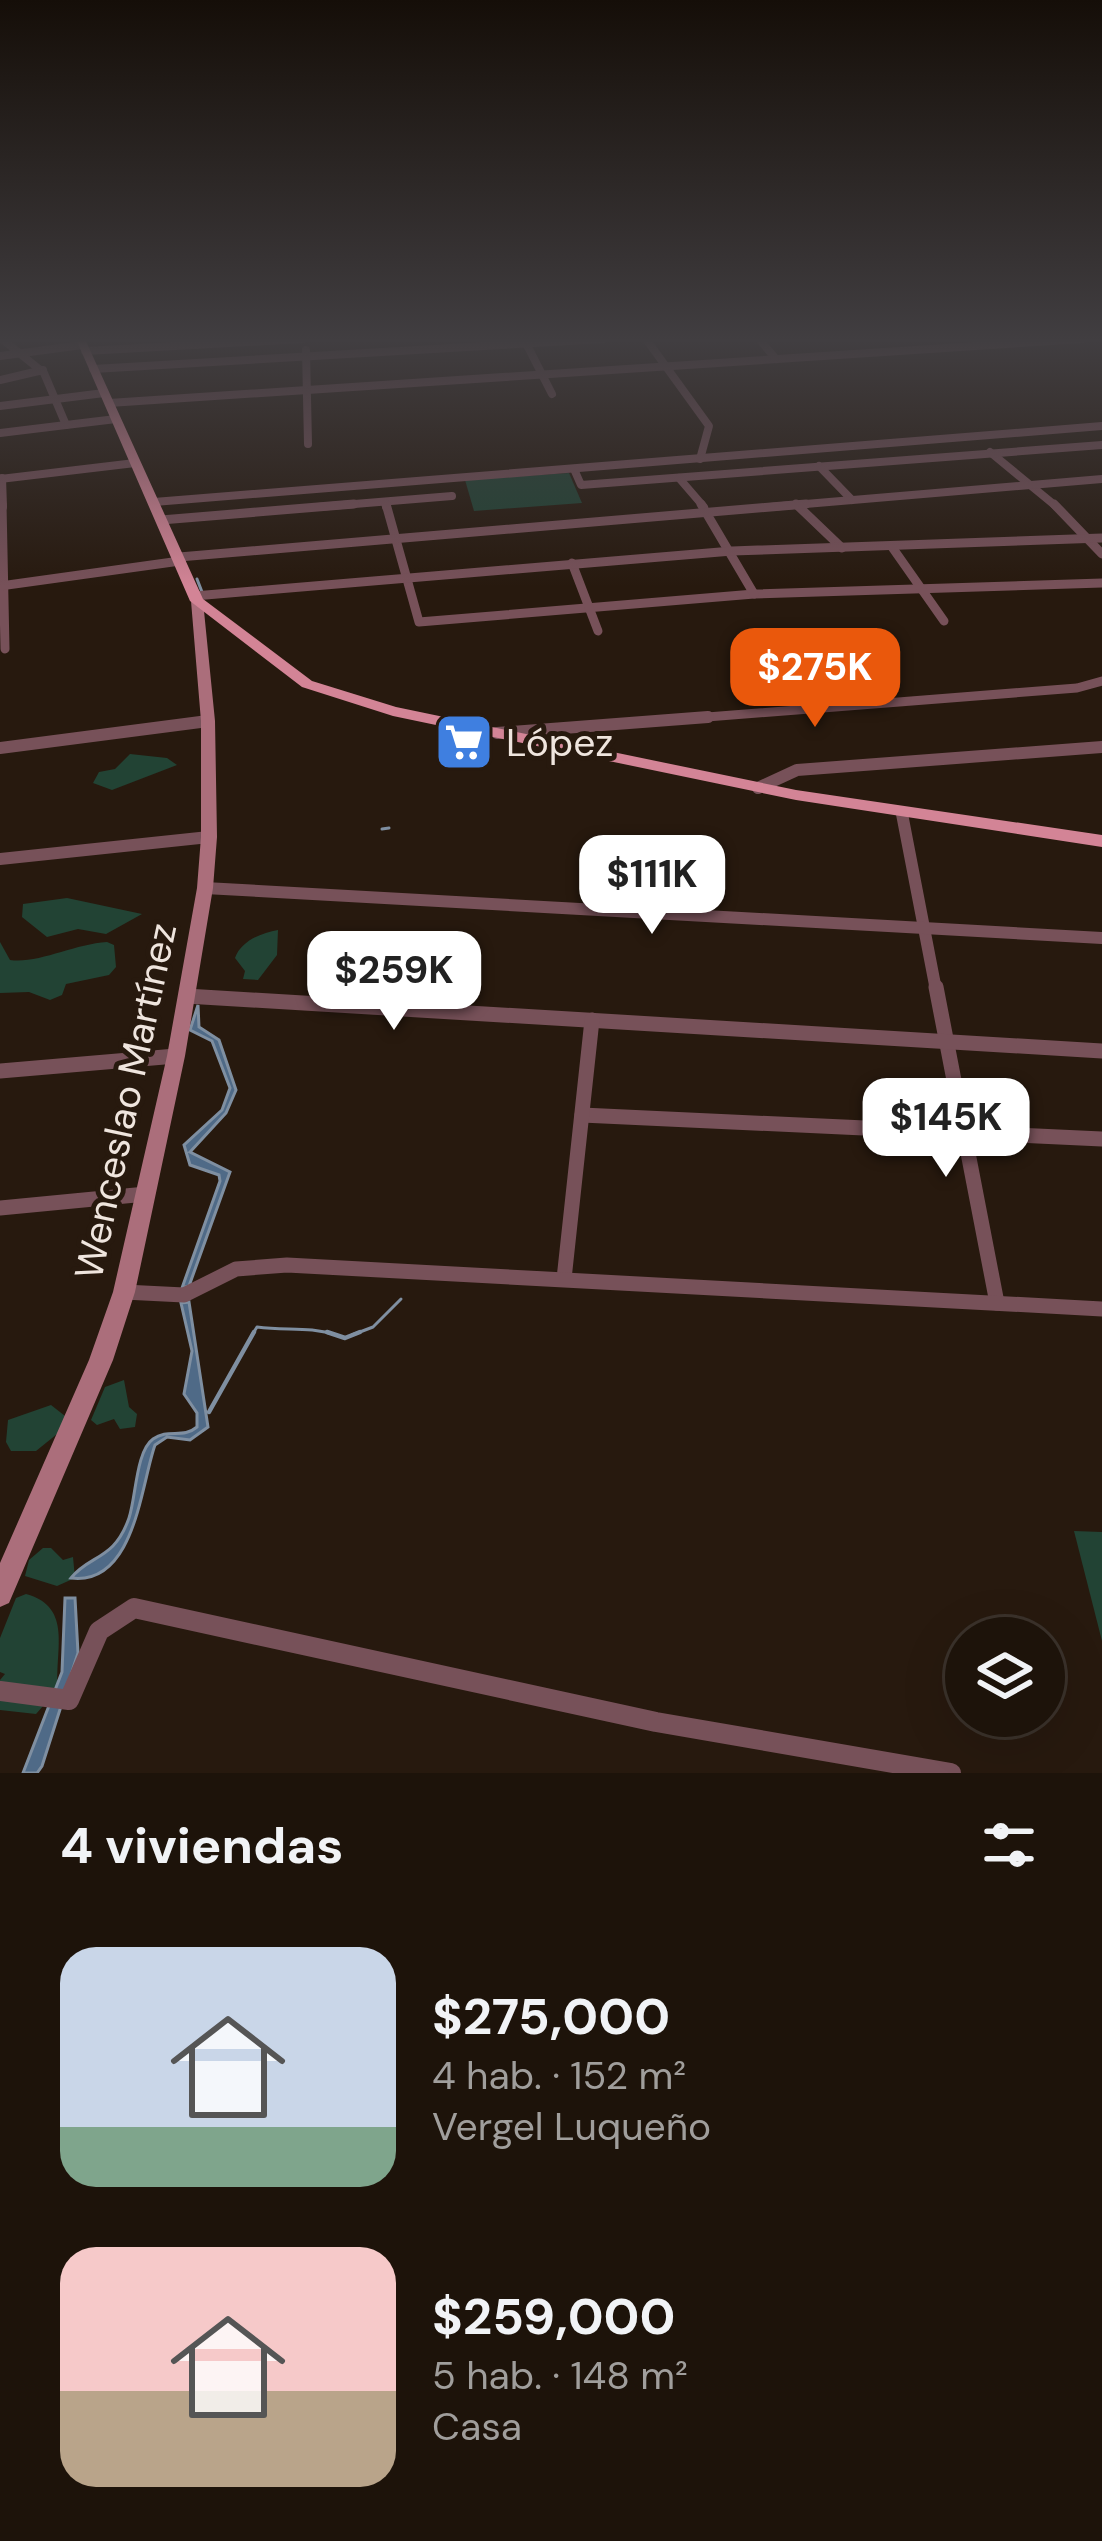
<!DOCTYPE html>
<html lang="es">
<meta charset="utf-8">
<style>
:root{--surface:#1d130a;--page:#251c13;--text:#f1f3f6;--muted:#a09e9c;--line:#3b322b;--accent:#ea580c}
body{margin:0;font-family:"DM Sans",sans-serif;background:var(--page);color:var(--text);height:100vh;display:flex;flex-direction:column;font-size:45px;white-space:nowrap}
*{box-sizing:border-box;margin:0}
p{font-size:39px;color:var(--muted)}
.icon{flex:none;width:66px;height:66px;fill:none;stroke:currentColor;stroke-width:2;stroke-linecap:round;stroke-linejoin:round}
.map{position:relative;height:1773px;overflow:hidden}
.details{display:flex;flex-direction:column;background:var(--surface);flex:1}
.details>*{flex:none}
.buttons{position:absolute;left:945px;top:1617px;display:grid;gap:24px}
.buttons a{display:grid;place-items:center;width:120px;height:120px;border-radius:50%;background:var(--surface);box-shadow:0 12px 48px #0002,0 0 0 3px var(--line);font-size:60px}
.price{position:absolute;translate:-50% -102px;padding:0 27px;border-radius:24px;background:#fff;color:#222;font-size:39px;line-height:78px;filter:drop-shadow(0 3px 6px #0008)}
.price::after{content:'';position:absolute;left:50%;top:72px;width:36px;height:27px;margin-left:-18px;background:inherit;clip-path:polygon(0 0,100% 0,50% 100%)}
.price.current{background:var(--accent);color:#fff}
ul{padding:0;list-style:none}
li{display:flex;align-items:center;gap:36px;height:300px;padding:0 60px}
li span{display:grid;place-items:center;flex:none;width:336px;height:240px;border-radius:36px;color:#555}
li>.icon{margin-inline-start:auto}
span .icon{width:144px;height:144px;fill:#fffc;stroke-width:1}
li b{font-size:51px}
h2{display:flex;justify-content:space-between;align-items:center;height:144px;padding:0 60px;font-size:51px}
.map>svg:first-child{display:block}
</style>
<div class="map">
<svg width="1102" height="1773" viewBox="0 0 1102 1773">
<rect width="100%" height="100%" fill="#27190e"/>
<g fill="#224334">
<polygon points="569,473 582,503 474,511 465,480"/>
<polygon points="130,754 167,758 177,765 112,790 93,783 99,772 115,769"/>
<polygon points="67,898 142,914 106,934 78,929 47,937 22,917 23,904"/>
<path d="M278,930L277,955L258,980L243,979L245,971L235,958C241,941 261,933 278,930Z"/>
<path d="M0,942L10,960C38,964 74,944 107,942L114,945L116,967L109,975L66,984L62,995L50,1000L29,992L0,993Z"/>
<polygon points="124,1380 129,1407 137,1414 135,1427 120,1429 114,1419 97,1425 91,1420 105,1387"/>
<polygon points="51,1405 65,1416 62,1430 36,1451 11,1451 6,1442 8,1420"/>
<polygon points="1074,1531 1102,1532 1102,1641"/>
<polygon points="43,1548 51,1548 63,1560 73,1557 75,1578 57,1586 25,1576 29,1560"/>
<path d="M26,1594C74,1607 54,1652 58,1689L36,1714L0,1710V1680L5,1674L0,1672V1638L16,1598Z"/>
</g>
<g fill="#4f6a87" stroke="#7f8fa1" stroke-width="3">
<polygon points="198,1005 199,1027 219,1040 236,1090 226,1113 190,1152 230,1172 189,1286 182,1288 220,1181 219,1175 190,1165 184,1145 222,1110 230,1088 212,1041 190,1030"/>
<path d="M189,1302L208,1427L190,1440L167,1437L155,1445C141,1484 135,1586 71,1578C90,1554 114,1561 129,1518C136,1497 136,1451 153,1439C168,1428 183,1439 197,1427V1413L184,1394L192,1351L181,1303Z"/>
<polygon points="65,1598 75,1598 78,1653 42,1766 37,1773 23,1773 62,1672"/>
</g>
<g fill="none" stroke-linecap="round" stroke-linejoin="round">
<g stroke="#7f8fa1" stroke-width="3">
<polyline points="197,579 202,592"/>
<polyline points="382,829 389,828"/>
<path d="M252,1335L257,1327C287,1331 308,1326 337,1335"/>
<polyline points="352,1335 373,1327 401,1299"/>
</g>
<g stroke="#7f8fa1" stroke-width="4.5">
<polyline points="327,1332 345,1338 360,1332"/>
<polyline points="209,1412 254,1332"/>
</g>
<g stroke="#775159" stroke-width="8">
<polyline points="2,339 44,373 66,425 116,419"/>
<polyline points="646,339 709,426 700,459"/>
<polyline points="759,339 776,359"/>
<polyline points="526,343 552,394"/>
<polyline points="306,350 308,444"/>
<polyline points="85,351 303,339"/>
<polyline points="0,356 82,345"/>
<polyline points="93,369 603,339"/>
<polyline points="0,380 43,370"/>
<polyline points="109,403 1082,339"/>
<polyline points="0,406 104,393"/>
<polyline points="0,433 66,425"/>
<polyline points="990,452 1057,507"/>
<polyline points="819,466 852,500"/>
<polyline points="574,469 581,485 1102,445"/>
<polyline points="2,478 3,507"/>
<polyline points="679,478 704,507"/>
<polyline points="0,479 135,463"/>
<polyline points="154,502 1102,426"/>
<polyline points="385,502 386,507"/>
<polyline points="318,507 452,496"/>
<polyline points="770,507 1102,479"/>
</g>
<g stroke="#775159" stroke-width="9">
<polyline points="2,504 5,649"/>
<polyline points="386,504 419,622 754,594 1102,583"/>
<polyline points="701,504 754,594"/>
<polyline points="796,504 842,548"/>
<polyline points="1054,504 1102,554"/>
<polyline points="161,520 354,504"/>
<polyline points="892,547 944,621"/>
<polyline points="179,557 806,504"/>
<polyline points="572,563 598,631"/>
<polyline points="0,586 180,561"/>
<polyline points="194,596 732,551 1102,538"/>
<polyline points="669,720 1077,688 1102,681"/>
</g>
<g stroke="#775159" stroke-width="12">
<polyline points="497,733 708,717"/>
<polyline points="0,748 208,721"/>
<polyline points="758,788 797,770 1102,747"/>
<polyline points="902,814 936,990"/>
<polyline points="0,859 209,837"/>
<polyline points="205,888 1102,938"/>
</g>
<g stroke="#775159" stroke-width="15">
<polyline points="936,987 997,1303"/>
<polyline points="186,996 1102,1051"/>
<polyline points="0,1071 176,1056"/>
<polyline points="582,1115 1102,1139"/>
<polyline points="0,1208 146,1194"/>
<polyline points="564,1279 592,1020"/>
<polyline points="124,1292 184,1295 236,1269 287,1265 1102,1309"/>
</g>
<polyline stroke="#775159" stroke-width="20" points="0,1691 69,1700 99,1631 134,1608 656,1722 951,1773"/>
<polygon fill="#ab6e7b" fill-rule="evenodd" points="197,597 203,601 215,721 217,837 213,888 185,1056 135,1292 113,1360 9,1603 0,1607 0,1563 89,1360 113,1292 167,1056 197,888 201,837 201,721 191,601"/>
<polygon fill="#d38496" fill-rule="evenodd" points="76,339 85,339 203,599 312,681 396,707 796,790 1102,835 1102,847 796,800 393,716 302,687 190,601"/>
</g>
<linearGradient id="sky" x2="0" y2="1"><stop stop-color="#150e08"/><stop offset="0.58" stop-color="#413e41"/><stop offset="1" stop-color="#413e41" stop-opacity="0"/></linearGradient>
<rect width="1102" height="587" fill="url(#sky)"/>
<defs>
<g id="supermarket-square" transform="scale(3)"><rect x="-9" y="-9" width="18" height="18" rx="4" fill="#3f7fe0" stroke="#27190e"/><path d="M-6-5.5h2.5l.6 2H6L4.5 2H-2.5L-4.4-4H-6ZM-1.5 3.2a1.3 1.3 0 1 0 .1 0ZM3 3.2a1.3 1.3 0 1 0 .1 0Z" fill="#fff"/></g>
</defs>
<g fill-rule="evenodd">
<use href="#supermarket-square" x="464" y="742"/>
</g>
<g text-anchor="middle" stroke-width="10" stroke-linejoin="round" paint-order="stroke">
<g font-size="39" fill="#efe5de" stroke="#27190e" text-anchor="start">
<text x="506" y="756">López</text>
</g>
<g font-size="39" fill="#efe5de" stroke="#27190e">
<text transform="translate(125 1101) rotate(-78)" y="14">Wenceslao Martínez</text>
</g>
</g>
</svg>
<div class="buttons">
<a><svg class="icon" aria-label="layers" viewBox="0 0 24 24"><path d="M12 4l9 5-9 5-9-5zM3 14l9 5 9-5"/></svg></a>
</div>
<b class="price current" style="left:815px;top:730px">$275K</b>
<b class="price" style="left:652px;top:937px">$111K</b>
<b class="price" style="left:394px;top:1033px">$259K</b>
<b class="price" style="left:946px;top:1180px">$145K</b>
</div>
<section class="details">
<h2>4 viviendas<svg class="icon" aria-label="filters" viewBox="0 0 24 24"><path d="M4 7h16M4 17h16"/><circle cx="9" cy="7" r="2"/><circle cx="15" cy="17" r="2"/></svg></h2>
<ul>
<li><span style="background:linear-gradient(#c9d6e8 75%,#7fa58c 0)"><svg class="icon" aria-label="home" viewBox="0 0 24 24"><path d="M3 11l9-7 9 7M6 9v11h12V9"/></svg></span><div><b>$275,000</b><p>4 hab. · 152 m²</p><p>Vergel Luqueño</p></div></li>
<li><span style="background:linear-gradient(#f6c9c9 60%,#b9a48a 0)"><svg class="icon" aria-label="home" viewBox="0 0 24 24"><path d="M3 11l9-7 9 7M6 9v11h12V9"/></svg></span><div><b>$259,000</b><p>5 hab. · 148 m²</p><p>Casa</p></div></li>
</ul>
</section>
